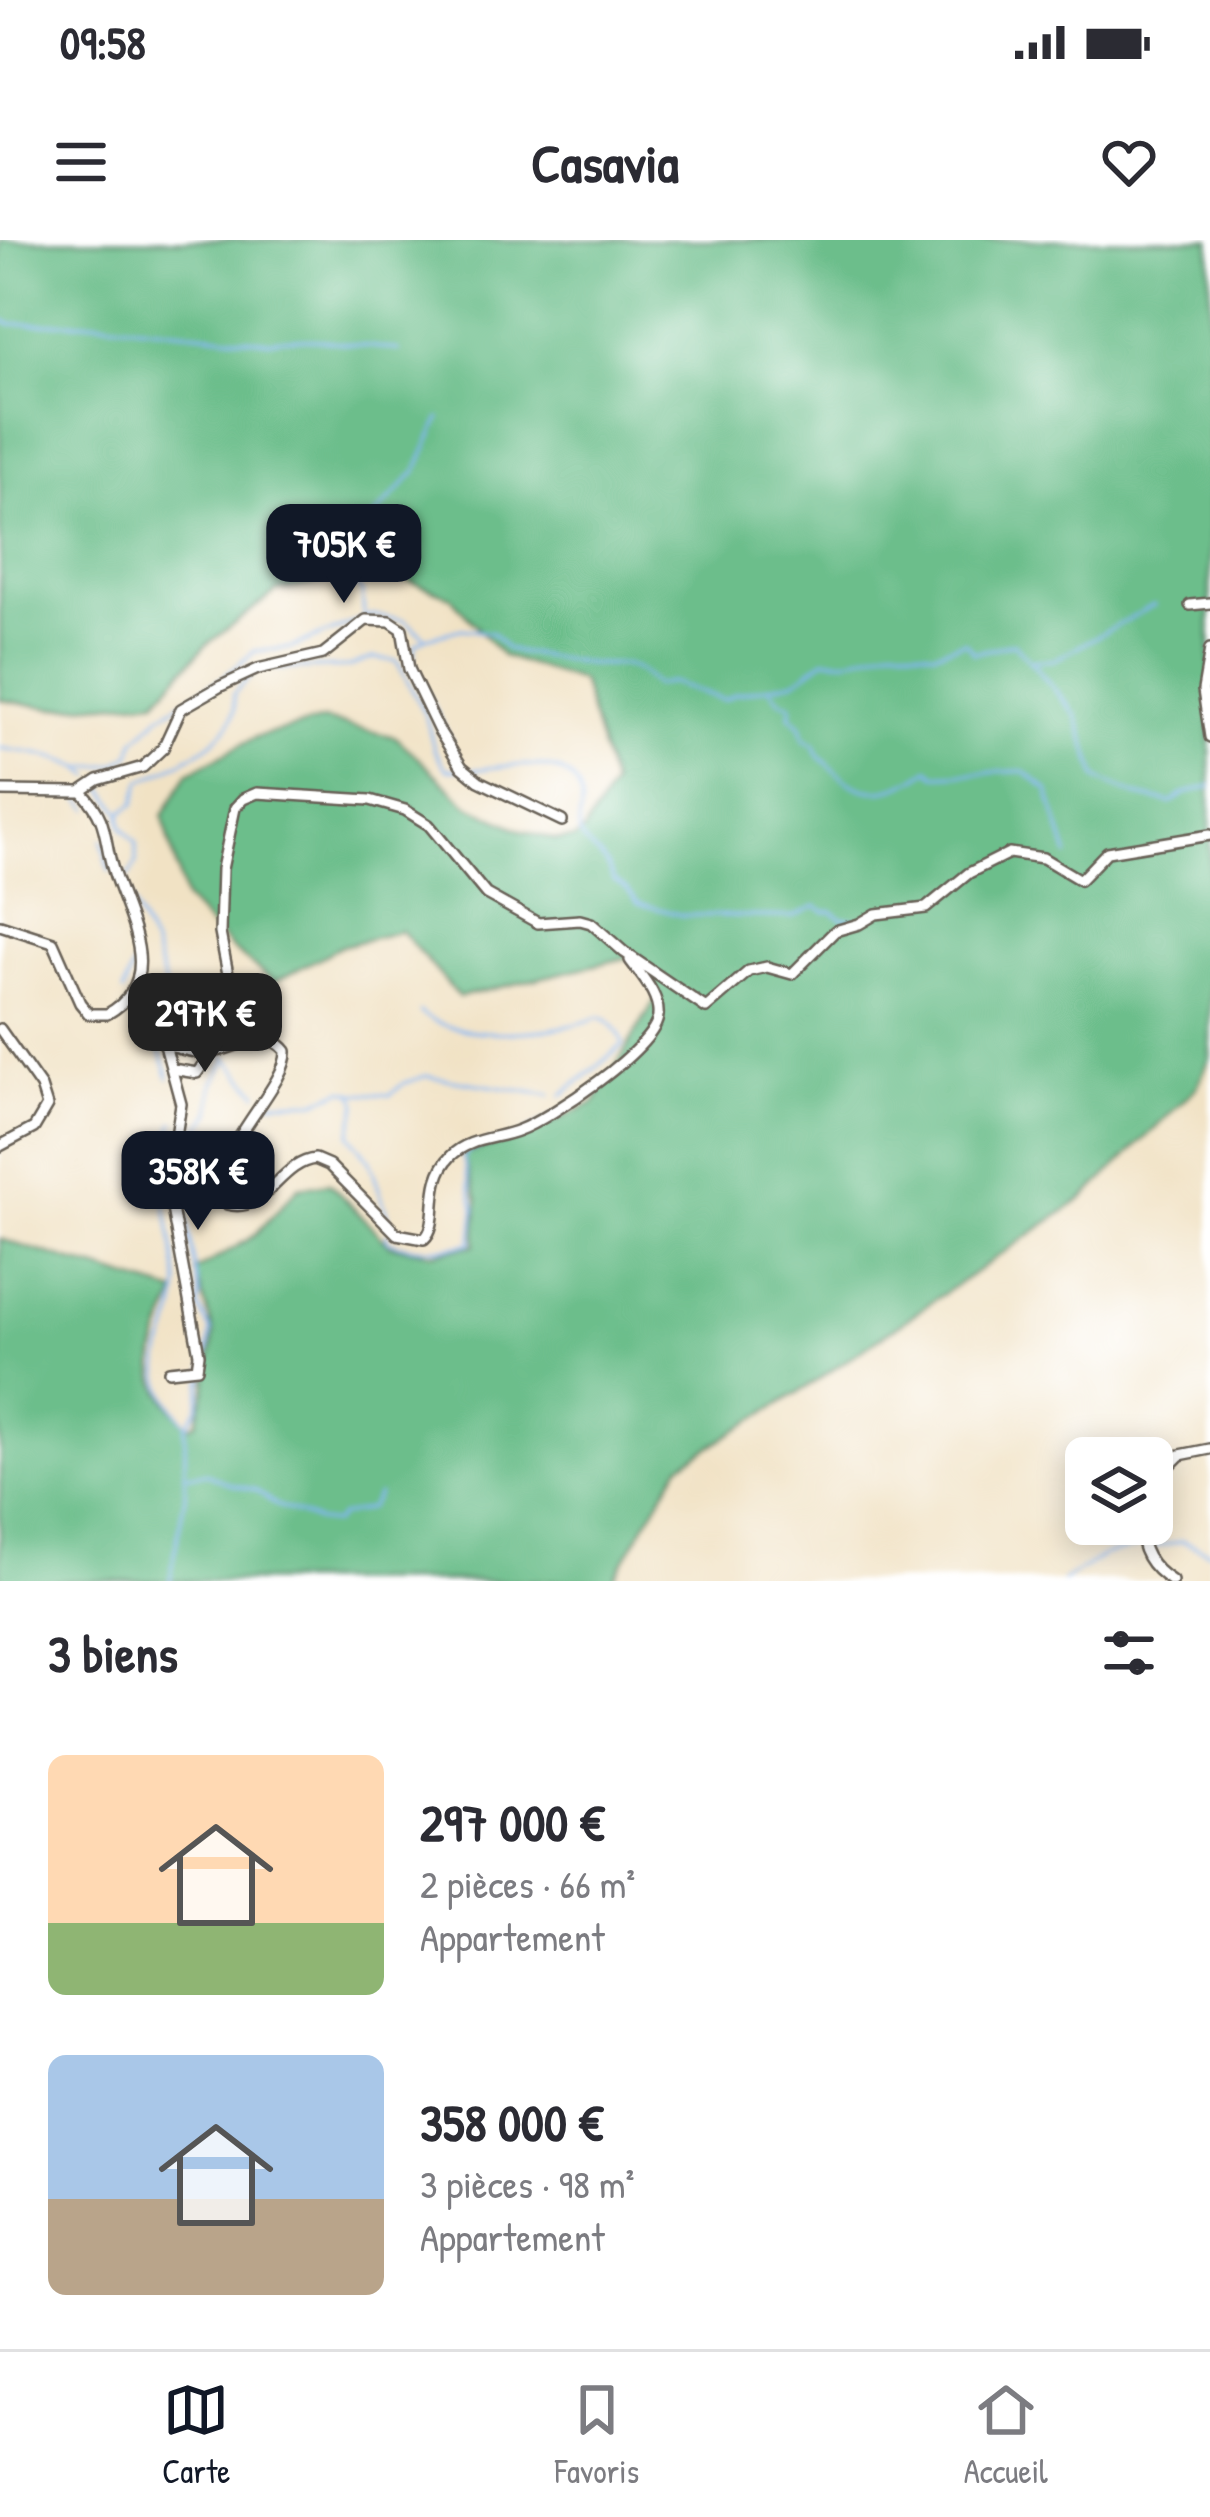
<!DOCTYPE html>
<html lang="fr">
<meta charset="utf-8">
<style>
:root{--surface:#fff;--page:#f7f7f7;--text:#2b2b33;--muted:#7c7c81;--line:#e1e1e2;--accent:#111827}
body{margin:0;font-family:"Patrick Hand",sans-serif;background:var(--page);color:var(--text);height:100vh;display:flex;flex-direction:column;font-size:45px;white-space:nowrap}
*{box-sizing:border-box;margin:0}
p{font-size:39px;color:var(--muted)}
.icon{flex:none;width:66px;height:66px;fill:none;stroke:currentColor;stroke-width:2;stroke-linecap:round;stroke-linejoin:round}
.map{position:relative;height:1341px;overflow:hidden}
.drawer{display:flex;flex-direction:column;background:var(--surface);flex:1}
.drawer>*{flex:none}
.buttons{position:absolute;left:1065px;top:1197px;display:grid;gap:24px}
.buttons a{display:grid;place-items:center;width:108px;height:108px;border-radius:18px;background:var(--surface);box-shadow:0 6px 30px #0003;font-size:60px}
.price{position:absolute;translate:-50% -102px;padding:0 27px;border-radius:24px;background:var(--accent);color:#fff;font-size:39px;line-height:78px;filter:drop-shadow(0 3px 6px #0008)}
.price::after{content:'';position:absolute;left:50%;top:72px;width:36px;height:27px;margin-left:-18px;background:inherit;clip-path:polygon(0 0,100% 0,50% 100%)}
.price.active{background:#222;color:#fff}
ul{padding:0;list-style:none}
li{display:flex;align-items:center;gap:36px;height:300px;padding:0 48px}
li span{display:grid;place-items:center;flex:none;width:336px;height:240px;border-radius:18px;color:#555}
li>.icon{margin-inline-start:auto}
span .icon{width:144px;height:144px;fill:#fffc;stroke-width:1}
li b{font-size:51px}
h2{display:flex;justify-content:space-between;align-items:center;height:144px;padding:0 48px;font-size:51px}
.status{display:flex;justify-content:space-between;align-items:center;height:84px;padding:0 60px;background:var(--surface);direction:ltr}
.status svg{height:33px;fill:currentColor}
header{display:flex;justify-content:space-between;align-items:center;height:156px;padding:0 48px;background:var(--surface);font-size:54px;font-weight:700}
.dock{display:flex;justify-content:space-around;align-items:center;height:168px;border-top:3px solid var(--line);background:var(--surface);font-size:33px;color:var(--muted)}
.dock a{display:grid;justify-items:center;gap:6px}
.dock .active{color:var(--accent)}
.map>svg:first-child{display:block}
</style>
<div class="status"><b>09:58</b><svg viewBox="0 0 49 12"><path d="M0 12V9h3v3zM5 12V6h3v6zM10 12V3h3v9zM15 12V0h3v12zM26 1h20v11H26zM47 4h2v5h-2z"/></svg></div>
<header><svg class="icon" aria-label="menu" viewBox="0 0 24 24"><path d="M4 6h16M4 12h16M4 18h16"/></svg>Casavia<svg class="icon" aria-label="heart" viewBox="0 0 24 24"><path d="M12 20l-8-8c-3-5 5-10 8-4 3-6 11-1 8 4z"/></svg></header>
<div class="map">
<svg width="1210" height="1341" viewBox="0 0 1210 1341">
<rect width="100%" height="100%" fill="#fff"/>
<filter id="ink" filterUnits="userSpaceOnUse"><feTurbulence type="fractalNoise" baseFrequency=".00833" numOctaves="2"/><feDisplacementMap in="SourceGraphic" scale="24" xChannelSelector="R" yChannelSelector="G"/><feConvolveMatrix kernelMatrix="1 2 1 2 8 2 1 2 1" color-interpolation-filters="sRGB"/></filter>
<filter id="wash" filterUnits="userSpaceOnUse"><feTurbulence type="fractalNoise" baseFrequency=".004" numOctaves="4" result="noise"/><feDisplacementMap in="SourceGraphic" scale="48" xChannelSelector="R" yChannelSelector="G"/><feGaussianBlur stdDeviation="2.7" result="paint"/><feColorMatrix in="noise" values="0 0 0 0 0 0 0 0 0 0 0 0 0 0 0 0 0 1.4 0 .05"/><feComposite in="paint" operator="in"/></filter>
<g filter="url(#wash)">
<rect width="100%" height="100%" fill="#f1e2c4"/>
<path fill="#6cbe8b" stroke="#446d54" stroke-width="3" d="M0,0H1210V818L1197,847L1085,957L809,1146L680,1225L612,1341H0V999L177,1053C153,1112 137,1137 189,1186L196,1183L206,1148L214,1093L195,1031L254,996L299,947L329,943L390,1005L433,1013L475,1005L478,960L462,914L517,899L595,862L658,755L638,715L459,757L401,691L342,706L274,742L234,711L185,660L163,576L188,533L256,497L324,480L396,497L468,565L521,590L556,600L574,599L584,591L612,545L581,441L502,416L450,356L380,330L277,351L205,406L156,460L54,468L0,460Z"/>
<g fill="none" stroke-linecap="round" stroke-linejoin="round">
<g stroke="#82b6f0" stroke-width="3">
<path d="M0,79L12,84L101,82L269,101C304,93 360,107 399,110"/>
<polyline points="364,376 362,352 356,345 360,309 375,276 416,231 440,178"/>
<polyline points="412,421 416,404 424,400"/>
<polyline points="1030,421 1077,476 1097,538 1135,555 1171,563 1184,554 1210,546"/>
<polyline points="277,429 348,427 373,418 397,421 426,477 434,509 446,529 458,530"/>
<polyline points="420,440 451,501"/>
<path d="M770,448L780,460L792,465L790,475L801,486L804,499L815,505C817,517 823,519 832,528C865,561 894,554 929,529L936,535L1023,531L1048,550L1068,615"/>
<path d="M0,508C30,513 69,516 92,536"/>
<path d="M82,528L116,524L131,514L135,500L161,475L224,437L255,411L291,408L372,375L405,380L426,398L462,389L492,393L506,409C532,415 558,418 584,423C616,429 628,414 655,445L671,442L724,460L735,454L795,441L825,419L846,420L894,406L934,412L965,402L974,413L1014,403L1030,421L1054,420L1154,365"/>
<path d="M473,530C505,526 575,513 581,558C583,570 576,584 580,595C588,613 604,610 613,640L627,649L638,663L681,675L792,677L816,666L826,672L832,671L841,678L855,679"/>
<polyline points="90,552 101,545 121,573 122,587 136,602 136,624 128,637"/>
<polyline points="80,559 90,569"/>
<path d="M121,573L135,563L141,541C166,530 228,503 234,472C235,466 233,459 234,453L251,436"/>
<polyline points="102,600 109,631"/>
<polyline points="123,644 154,708 173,774 189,781 210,776 225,791 224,803"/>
<polyline points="123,752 135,720"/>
<polyline points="136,752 151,782 169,838"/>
<path d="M420,772C453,803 561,794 598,777C610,779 621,793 623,805L561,856"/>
<polyline points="224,815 258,853"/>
<polyline points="356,853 390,855 404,843 426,836 550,855"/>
<polyline points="267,862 316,861 343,850 353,852 358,863 350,895 370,921 388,977"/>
<polyline points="525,892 559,874"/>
<polyline points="163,914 174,882"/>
<path d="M159,923L179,1044C176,1107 133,1120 185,1182"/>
<path d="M387,993V1000C414,1012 443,1010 471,1003L475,969L463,917L469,910L493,902"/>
<polyline points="186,1235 206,1233 233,1245 256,1250 276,1265 318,1281 334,1283 340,1276 370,1268 378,1254"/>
<polyline points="1150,1308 1182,1301 1210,1312"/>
<polyline points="170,1341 185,1255 185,1188 198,1167 211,1091 198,1066 200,1057 183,955 185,912 211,872 213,844 226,821"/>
<polyline points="1063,1341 1105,1315 1137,1307"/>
</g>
</g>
</g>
<g filter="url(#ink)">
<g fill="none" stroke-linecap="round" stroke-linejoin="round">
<g stroke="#676157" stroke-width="14">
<g id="minor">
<polyline points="1190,365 1210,363"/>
<polyline points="1210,409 1203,450 1210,497"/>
<polyline points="83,550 98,540 143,527 163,508 181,469 221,446 258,429 323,414 366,380 390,381 402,389 409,429 438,489 462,527 479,541 562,581"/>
<polyline points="0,551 79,552"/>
<path d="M0,685L53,702L80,763L89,774H107C168,740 127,678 113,630C103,597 109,581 83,553"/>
<polyline points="138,736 165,805 181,864 168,947 199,1114 197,1128 169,1131"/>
<polyline points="0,789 41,847 47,866 34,888 0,906"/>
<polyline points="241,801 220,693 222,629 235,568 243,559 257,553 370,560 405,570 429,585 486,654 538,683 580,680 591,683 624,712 706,768 749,731 767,727 792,734 835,691 859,684 876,674 926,668 969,633 1009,613 1043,618 1080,640 1107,612 1210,595"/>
<path d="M165,805C180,808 197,815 213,812C237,808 266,786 286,811C288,849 198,922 227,964C266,975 279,923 315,919L329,925L397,994L424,999C442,983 424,944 451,916C468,898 497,899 519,890C549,879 656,808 658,776C660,755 641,736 630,720"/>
<polyline points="172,829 197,833 212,812"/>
<polyline points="1152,1243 1180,1215 1210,1209"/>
<path d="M1140,1284C1140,1310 1150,1327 1172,1341"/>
</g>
</g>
<use href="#minor" stroke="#fff" stroke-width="9"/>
</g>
</g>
</svg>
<div class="buttons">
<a><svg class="icon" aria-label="layers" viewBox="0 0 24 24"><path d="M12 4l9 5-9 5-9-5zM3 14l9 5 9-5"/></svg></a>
</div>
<b class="price" style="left:344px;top:366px">705K €</b>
<b class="price active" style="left:205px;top:835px">297K €</b>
<b class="price" style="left:198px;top:993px">358K €</b>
</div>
<section class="drawer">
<h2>3 biens<svg class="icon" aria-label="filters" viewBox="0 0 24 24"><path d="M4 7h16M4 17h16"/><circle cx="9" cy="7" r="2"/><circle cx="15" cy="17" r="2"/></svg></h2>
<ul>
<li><span style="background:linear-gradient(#ffd9b3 70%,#8fb573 0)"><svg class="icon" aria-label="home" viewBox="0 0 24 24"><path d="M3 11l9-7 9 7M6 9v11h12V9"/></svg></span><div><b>297 000 €</b><p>2 pièces · 66 m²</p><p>Appartement</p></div></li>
<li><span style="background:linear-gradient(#a9c7e8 60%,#b9a48a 0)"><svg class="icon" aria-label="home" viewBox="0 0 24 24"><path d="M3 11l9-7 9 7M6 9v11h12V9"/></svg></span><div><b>358 000 €</b><p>3 pièces · 98 m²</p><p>Appartement</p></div></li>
</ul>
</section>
<nav class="dock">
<a class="active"><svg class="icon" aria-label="map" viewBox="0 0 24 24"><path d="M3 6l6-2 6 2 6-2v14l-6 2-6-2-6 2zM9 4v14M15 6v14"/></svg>Carte</a>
<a><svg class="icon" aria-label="saved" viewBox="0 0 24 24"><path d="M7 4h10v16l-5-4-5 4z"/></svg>Favoris</a>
<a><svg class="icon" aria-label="home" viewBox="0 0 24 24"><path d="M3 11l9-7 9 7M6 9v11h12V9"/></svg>Accueil</a>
</nav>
